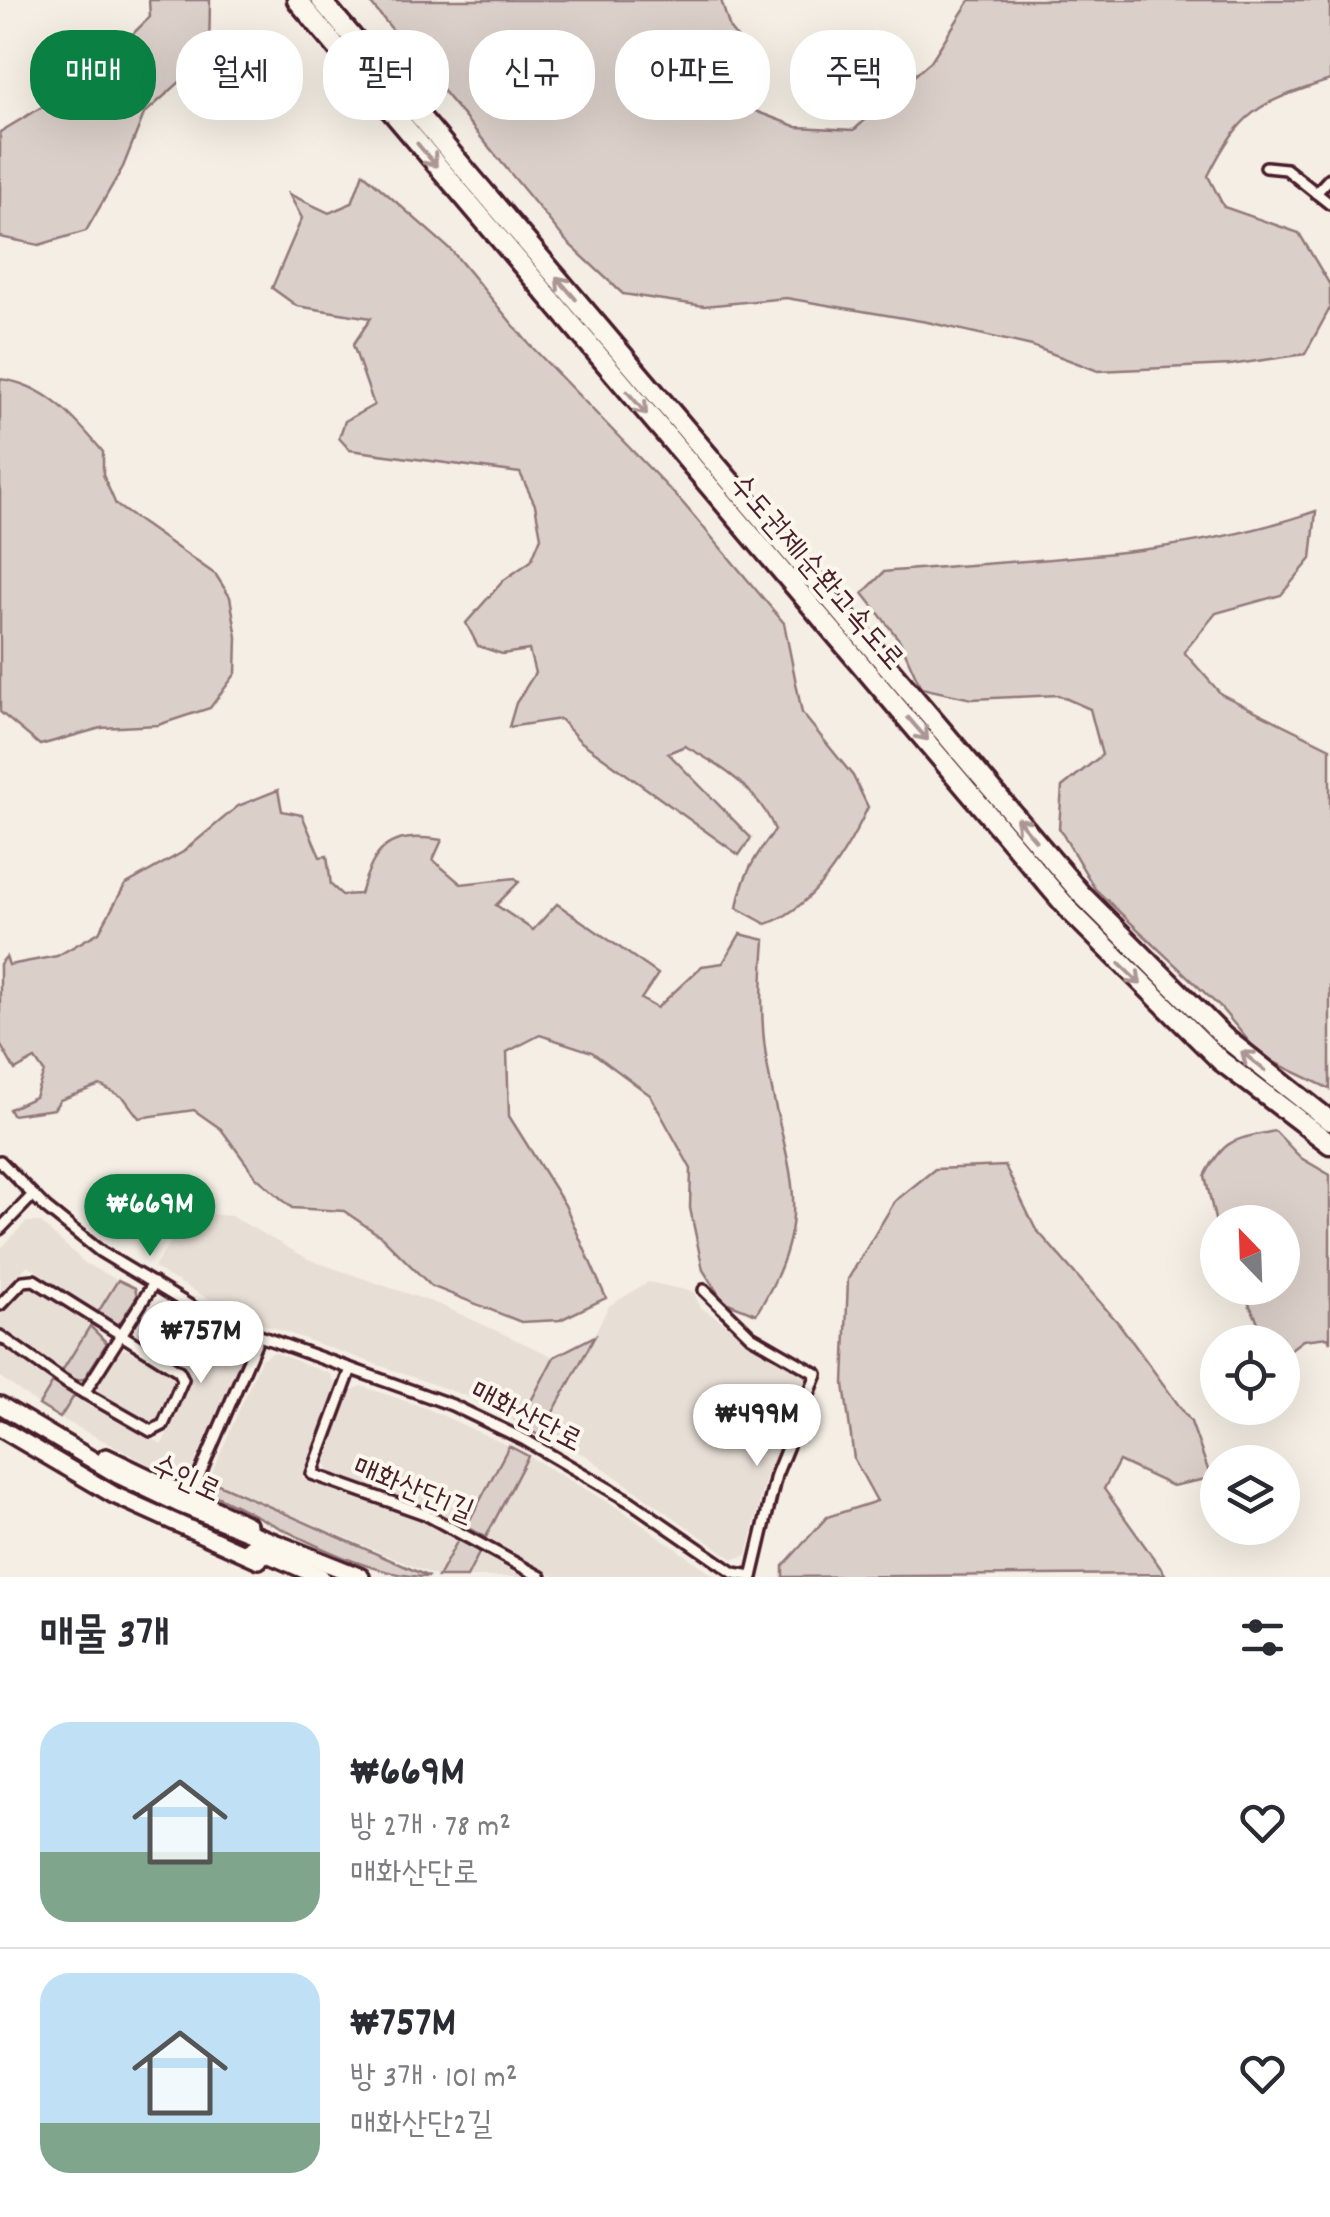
<!DOCTYPE html>
<html lang="ko">
<meta charset="utf-8">
<style>
:root{--surface:#fff;--page:#f2f2f3;--text:#2b2b33;--muted:#7c7c81;--line:#e1e1e2;--accent:#0b8043}
body{margin:0;font-family:Dekko,"Poor Story",sans-serif;background:var(--page);color:var(--text);height:100vh;display:flex;flex-direction:column;font-size:38px;white-space:nowrap}
*{box-sizing:border-box;margin:0}
p{font-size:32px;color:var(--muted)}
.icon{flex:none;width:55px;height:55px;fill:none;stroke:currentColor;stroke-width:2;stroke-linecap:round;stroke-linejoin:round}
.map{position:relative;height:1577px;overflow:hidden}
.panel{display:flex;flex-direction:column;background:var(--surface);flex:1}
.panel>*{flex:none}
.guide{position:absolute;left:30px;top:30px;width:1270px;height:90px;display:flex;gap:20px}
.needle{width:65px;rotate:337deg}
.buttons{position:absolute;left:1200px;top:1205px;display:grid;gap:20px}
.buttons a{display:grid;place-items:center;width:100px;height:100px;border-radius:50%;background:var(--surface);box-shadow:0 10px 40px #0002;font-size:50px}
.price{position:absolute;translate:-50% -85px;padding:0 22px;border-radius:35px;background:#fff;color:#222;font-size:32px;line-height:65px;filter:drop-shadow(0 2px 5px #0008)}
.price::after{content:'';position:absolute;left:50%;top:60px;width:30px;height:22px;margin-left:-15px;background:inherit;clip-path:polygon(0 0,100% 0,50% 100%)}
.price.on{background:var(--accent);color:#fff}
ul{padding:0;list-style:none}
li{display:flex;align-items:center;gap:30px;height:250px;padding:0 40px}
li+li{border-top:2px solid var(--line)}
li span{display:grid;place-items:center;flex:none;width:280px;height:200px;border-radius:30px;color:#555}
li>.icon{margin-inline-start:auto}
span .icon{width:120px;height:120px;fill:#fffc;stroke-width:1}
li b{font-size:42px}
h2{display:flex;justify-content:space-between;align-items:center;height:120px;padding:0 40px;font-size:42px}
.pill{padding:0 35px;border-radius:40px;background:var(--surface);box-shadow:0 10px 40px #0002;font-size:35px;line-height:90px}
.pill.on{background:var(--accent);color:#fff}
.map>svg:first-child{display:block}
</style>
<div class="map">
<svg width="1330" height="1577" viewBox="0 0 1330 1577">
<rect width="100%" height="100%" fill="#f4eee4"/>
<filter id="ink" filterUnits="userSpaceOnUse"><feTurbulence type="fractalNoise" baseFrequency=".01" numOctaves="2"/><feDisplacementMap in="SourceGraphic" scale="20" xChannelSelector="R" yChannelSelector="G"/><feConvolveMatrix kernelMatrix="1 2 1 2 8 2 1 2 1" color-interpolation-filters="sRGB"/></filter>
<g filter="url(#ink)">
<g fill="#e7dfd6">
<polygon points="189,1212 231,1216 310,1260 440,1305 554,1357 519,1424 466,1396 237,1315 154,1268"/>
<polygon points="26,1222 40,1222 86,1264 118,1280 97,1314 28,1265 0,1295 0,1249"/>
<polygon points="648,1282 694,1292 700,1307 810,1379 766,1476 747,1555 733,1559 585,1455 540,1436 609,1306"/>
<polygon points="26,1288 33,1288 90,1326 62,1371 0,1328 0,1316"/>
<polygon points="161,1304 236,1345 242,1358 190,1473 175,1478 60,1418 74,1396 162,1444 195,1372 137,1338 136,1331 153,1305"/>
<polygon points="0,1345 53,1382 39,1405 0,1377"/>
<polygon points="127,1349 172,1376 175,1383 158,1420 150,1423 98,1393 96,1387 119,1351"/>
<polygon points="274,1352 330,1374 336,1386 303,1479 421,1521 458,1540 438,1577 209,1480 261,1359"/>
<polygon points="361,1386 426,1408 509,1446 466,1527 423,1505 330,1473 324,1460 348,1392"/>
<polygon points="528,1456 623,1511 716,1577 555,1577 486,1537"/>
<polygon points="480,1551 527,1577 467,1577"/>
</g>
<g fill="#dbd0c9" stroke="#92787a" stroke-width="2.5">
<polygon points="149,0 210,0 209,56 144,114 123,167 86,231 39,245 0,237 0,132 85,81 150,17"/>
<path d="M368,0H721L730,29L753,58L742,106L797,127L854,130L931,61L970,0H1330V80C1260,103 1242,108 1208,176L1224,207L1299,233L1330,285V308L1305,354L1230,365L1098,371L1032,346L927,322L786,298L704,306L623,294L567,242Z"/>
<path d="M363,173L451,250L529,344L682,502L784,623L802,713L853,776L868,807C847,852 814,909 766,924L737,908C742,876 756,855 775,830C758,789 723,767 685,746L668,753L751,838L739,855L580,741L560,719L509,727L516,703L535,673L529,650L502,654L478,646L466,623L504,580L531,561L541,537L535,505L520,473L350,450L339,438L345,421L374,405L353,345L371,318L297,306L272,288L302,218L289,194L329,213L352,203Z"/>
<path d="M0,379C45,384 75,418 103,452V475L116,505L216,575L230,597L237,637L236,673L210,708L158,725L101,728L40,745L0,712Z"/>
<path d="M1316,511L1311,559L1281,595L1216,613L1184,652L1221,694L1330,748V1089L1261,1056L1221,1008L1095,889L1059,828L1062,787L1102,755L1090,709L1058,695L972,699L921,688L900,641L863,593L884,572C1029,558 1178,559 1316,511Z"/>
<path d="M278,790L282,811L302,815L320,857L327,856L331,885L342,895L360,894C376,845 388,832 442,840L433,860L461,884L515,878L519,882L496,905L533,930L557,904L658,974L641,999L657,1008L702,966L723,963L740,934L765,940C762,978 760,1018 766,1056C781,1164 824,1209 756,1314L723,1301L703,1270L690,1208L691,1169L650,1095L592,1052L540,1035L507,1052L509,1116L565,1205L606,1298L560,1320L521,1322L431,1286L382,1237L344,1211L292,1208L256,1177L221,1129L194,1110L139,1118L124,1098L100,1085L60,1100L54,1109L12,1115L9,1109L35,1097L44,1072L35,1059L15,1070L0,1044V964L6,957L9,965L57,956L99,932L125,885L183,852L238,806Z"/>
<path d="M1275,1131L1301,1158L1330,1175V1342L1328,1337L1303,1340L1283,1355L1282,1342H1268L1241,1288H1282V1222H1218L1217,1228L1205,1176C1225,1137 1234,1140 1275,1131Z"/>
<polygon points="1005,1166 1035,1228 1120,1325 1191,1422 1211,1478 1172,1486 1119,1461 1104,1489 1165,1574 783,1577 783,1566 827,1517 877,1501 854,1459 844,1384 848,1279 895,1201 935,1169"/>
<polygon points="118,1280 135,1288 137,1296 120,1323 112,1324 97,1314"/>
<polygon points="90,1326 107,1343 84,1379 76,1380 62,1371"/>
<polygon points="595,1336 540,1436 519,1424 554,1357"/>
<polygon points="53,1382 74,1396 60,1418 39,1405"/>
<polygon points="509,1446 528,1456 486,1537 466,1527"/>
<path d="M209,1480L429,1577C360,1577 275,1523 212,1494Z"/>
<polygon points="458,1540 480,1551 467,1577 438,1577"/>
</g>
<g fill="none" stroke-linecap="round" stroke-linejoin="round">
<g stroke="#4a1f2b" stroke-width="16">
<g id="street">
<polyline points="1266,167 1286,169 1330,204"/>
<polyline points="1316,193 1330,178"/>
<polyline points="0,1161 46,1208 101,1252 212,1319 452,1405 525,1440 631,1502 734,1573 752,1576"/>
<polyline points="0,1229 33,1195"/>
<polyline points="704,1290 751,1336 817,1374 776,1475 752,1577"/>
<polyline points="0,1305 23,1281 34,1280 179,1371 183,1379 163,1425 151,1431 67,1383 0,1336"/>
<polyline points="351,1369 312,1474 425,1514 541,1577"/>
<polyline points="84,1393 154,1283"/>
<polyline points="190,1497 259,1336"/>
</g>
</g>
<g stroke="#4a1f2b" stroke-width="22">
<g id="primary">
<polyline points="0,1405 118,1475 179,1504 361,1577"/>
<polyline points="0,1428 114,1495 259,1560"/>
<polyline points="106,1457 248,1525"/>
<polyline points="251,1547 321,1577"/>
</g>
</g>
<g stroke="#4a1f2b" stroke-width="25">
<g id="highway">
<polyline points="297,0 1071,912 1221,1061 1330,1144"/>
<polyline points="321,0 1081,894 1224,1037 1330,1121"/>
</g>
</g>
<use href="#street" stroke="#fbf7ec" stroke-width="9"/>
<use href="#primary" stroke="#fbf7ec" stroke-width="15"/>
<use href="#highway" stroke="#fbf7ec" stroke-width="18"/>
</g>
<defs><path id="oneway-shaft" d="M-6 0H5M1.5-3L5.5 0L1.5 3" fill="none" stroke-width="1.6" stroke-linecap="round" stroke-linejoin="round" transform="scale(2.5)"/></defs>
<g stroke="#ab9695">
<use href="#oneway-shaft" transform="translate(427 155) rotate(50)"/>
<use href="#oneway-shaft" transform="translate(566 288) rotate(-131)"/>
<use href="#oneway-shaft" transform="translate(637 403) rotate(49)"/>
<use href="#oneway-shaft" transform="translate(918 729) rotate(49)"/>
<use href="#oneway-shaft" transform="translate(1026 829) rotate(-130)"/>
<use href="#oneway-shaft" transform="translate(1130 974) rotate(44)"/>
<use href="#oneway-shaft" transform="translate(1253 1061) rotate(-141)"/>
</g>
</g>
<g text-anchor="middle" stroke-width="8" stroke-linejoin="round" paint-order="stroke">
<g font-size="30" fill="#4a1f2b" stroke="#fbf7ec">
<text transform="translate(818 571) rotate(49)" y="10">수도권제1순환고속도로</text>
<text transform="translate(527 1415) rotate(27)" y="10">매화산단로</text>
<text transform="translate(187 1477) rotate(25)" y="10">수인로</text>
<text transform="translate(414 1488) rotate(22)" y="10">매화산단1길</text>
</g>
</g>
</svg>
<div class="buttons">
<a><svg class="needle" viewBox="-14 -14 28 28"><path d="M0-13l5 13h-10z" fill="#e53935"/><path d="M0 13l5-13h-10z" fill="#7c7c81"/></svg></a>
<a><svg class="icon" aria-label="locate" viewBox="0 0 24 24"><circle cx="12" cy="12" r="6"/><path d="M12 2v4M12 18v4M2 12h4M18 12h4"/></svg></a>
<a><svg class="icon" aria-label="layers" viewBox="0 0 24 24"><path d="M12 4l9 5-9 5-9-5zM3 14l9 5 9-5"/></svg></a>
</div>
<b class="price on" style="left:150px;top:1259px">₩669M</b>
<b class="price" style="left:201px;top:1386px">₩757M</b>
<b class="price" style="left:757px;top:1469px">₩499M</b>
<div class="guide">
<a class="pill on">매매</a>
<a class="pill">월세</a>
<a class="pill">필터</a>
<a class="pill">신규</a>
<a class="pill">아파트</a>
<a class="pill">주택</a>
</div>
</div>
<section class="panel">
<h2>매물 3개<svg class="icon" aria-label="filters" viewBox="0 0 24 24"><path d="M4 7h16M4 17h16"/><circle cx="9" cy="7" r="2"/><circle cx="15" cy="17" r="2"/></svg></h2>
<ul>
<li><span style="background:linear-gradient(#bfe0f5 65%,#7fa58c 0)"><svg class="icon" aria-label="home" viewBox="0 0 24 24"><path d="M3 11l9-7 9 7M6 9v11h12V9"/></svg></span><div><b>₩669M</b><p>방 2개 · 78 m²</p><p>매화산단로</p></div><svg class="icon" aria-label="heart" viewBox="0 0 24 24"><path d="M12 20l-8-8c-3-5 5-10 8-4 3-6 11-1 8 4z"/></svg></li>
<li><span style="background:linear-gradient(#bfe0f5 75%,#7fa58c 0)"><svg class="icon" aria-label="home" viewBox="0 0 24 24"><path d="M3 11l9-7 9 7M6 9v11h12V9"/></svg></span><div><b>₩757M</b><p>방 3개 · 101 m²</p><p>매화산단2길</p></div><svg class="icon" aria-label="heart" viewBox="0 0 24 24"><path d="M12 20l-8-8c-3-5 5-10 8-4 3-6 11-1 8 4z"/></svg></li>
</ul>
</section>
